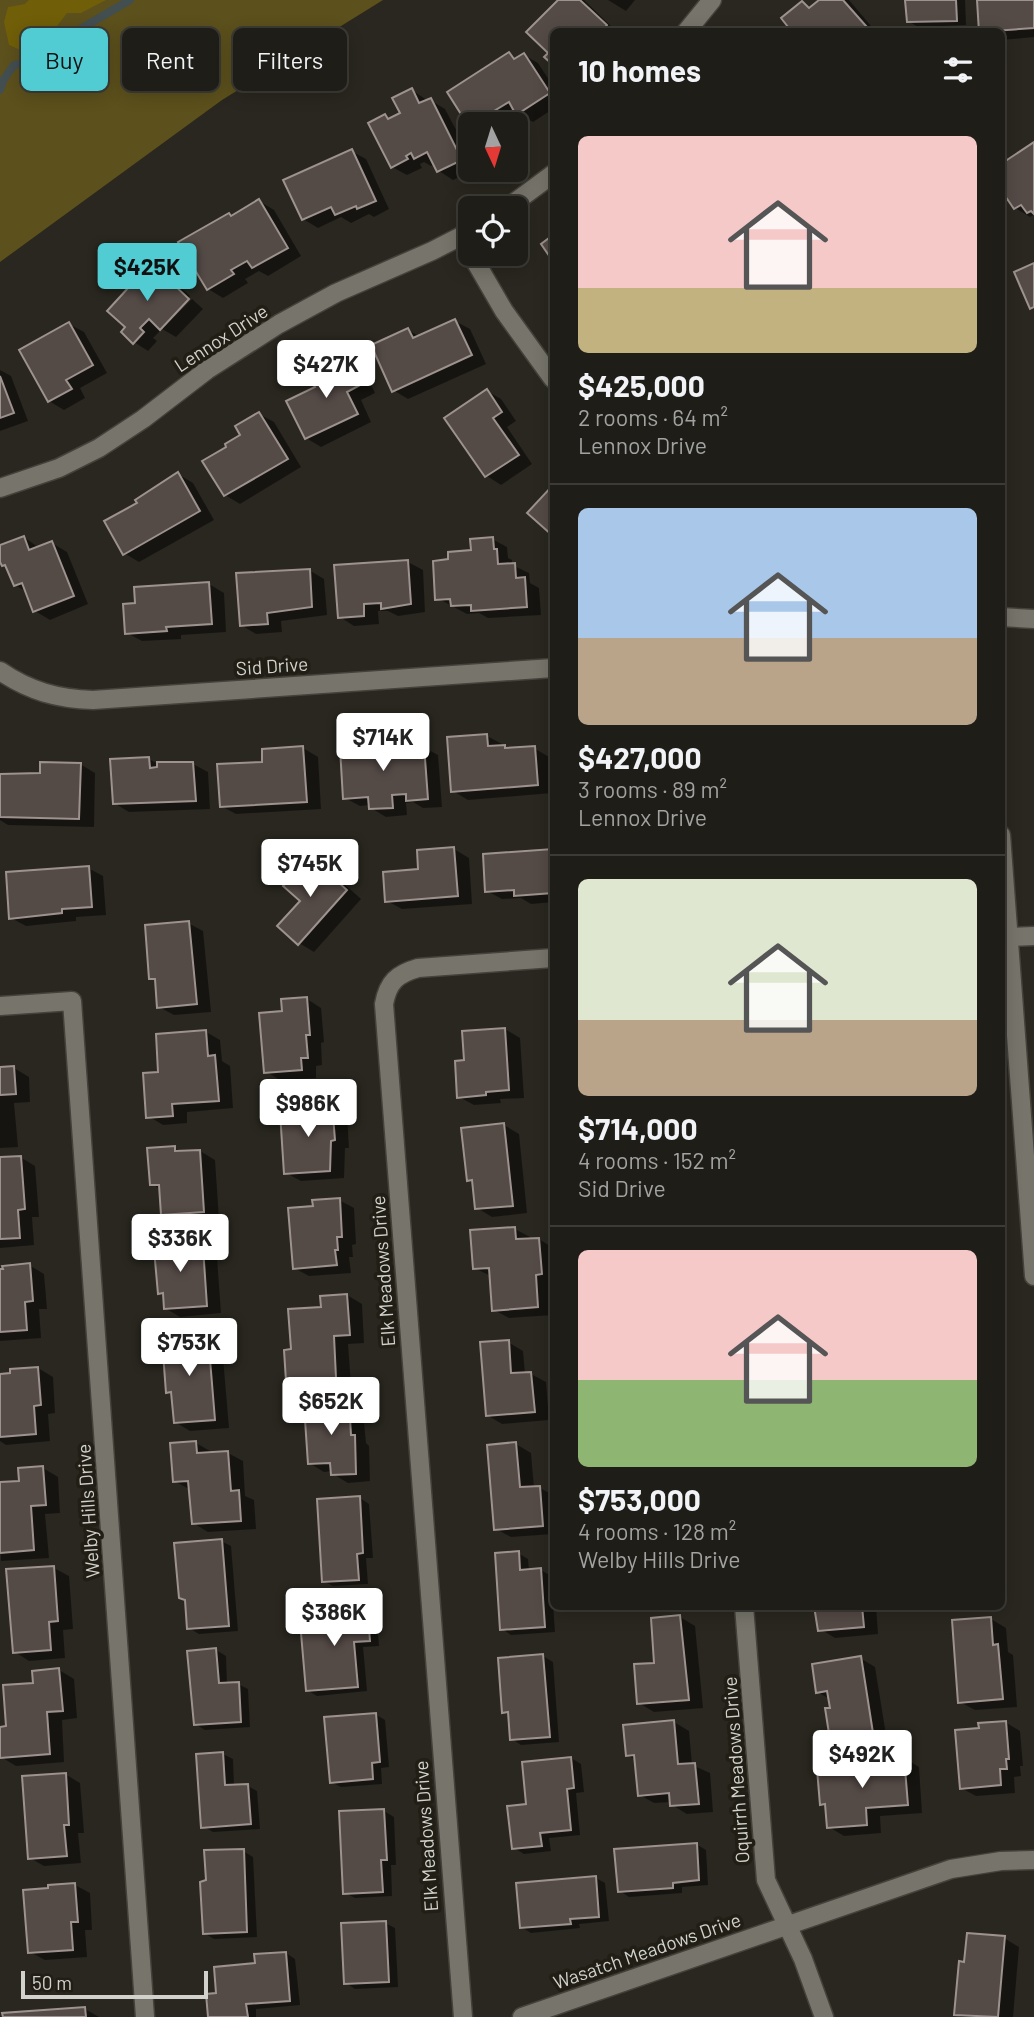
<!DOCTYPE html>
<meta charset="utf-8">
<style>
:root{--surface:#1f1d17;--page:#272620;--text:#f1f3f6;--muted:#a1a2a1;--line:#3c3b36;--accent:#51ccd3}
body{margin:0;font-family:Barlow,sans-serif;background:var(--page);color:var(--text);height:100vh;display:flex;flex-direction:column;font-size:26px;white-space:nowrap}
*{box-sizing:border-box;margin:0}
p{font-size:23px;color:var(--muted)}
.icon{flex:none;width:38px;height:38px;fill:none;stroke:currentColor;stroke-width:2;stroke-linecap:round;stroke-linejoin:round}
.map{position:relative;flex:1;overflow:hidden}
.drawer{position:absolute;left:550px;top:28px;width:455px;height:1582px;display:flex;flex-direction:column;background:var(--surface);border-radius:10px;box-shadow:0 4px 18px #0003,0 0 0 2px var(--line)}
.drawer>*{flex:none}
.top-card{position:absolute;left:21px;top:28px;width:424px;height:63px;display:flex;gap:14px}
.needle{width:46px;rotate:176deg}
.controls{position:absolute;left:458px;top:112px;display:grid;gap:14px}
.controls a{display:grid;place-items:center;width:70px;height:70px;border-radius:10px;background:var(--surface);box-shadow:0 4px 18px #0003,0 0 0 2px var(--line);font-size:35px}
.scale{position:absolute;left:21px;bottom:18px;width:187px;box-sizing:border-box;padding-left:7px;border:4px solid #d2d1cc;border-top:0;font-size:19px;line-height:24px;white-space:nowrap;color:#d2d1cc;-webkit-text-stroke:5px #201e15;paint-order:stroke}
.price{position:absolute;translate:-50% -60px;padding:0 16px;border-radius:7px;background:#fff;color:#222;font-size:23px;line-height:46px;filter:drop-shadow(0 2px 4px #0008)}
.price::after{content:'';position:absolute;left:50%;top:42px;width:21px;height:16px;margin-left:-10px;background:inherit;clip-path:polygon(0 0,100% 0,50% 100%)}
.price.selected{background:var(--accent);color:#111}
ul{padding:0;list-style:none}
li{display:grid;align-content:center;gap:14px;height:371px;padding:0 28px}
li+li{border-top:2px solid var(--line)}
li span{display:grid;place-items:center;height:217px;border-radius:10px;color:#555}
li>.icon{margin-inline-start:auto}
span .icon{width:126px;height:126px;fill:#fffc;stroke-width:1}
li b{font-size:30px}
h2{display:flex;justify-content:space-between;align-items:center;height:84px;padding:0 28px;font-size:30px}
.chip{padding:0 24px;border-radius:10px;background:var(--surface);box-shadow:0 4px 18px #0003,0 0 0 2px var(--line);font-size:24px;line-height:63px}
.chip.selected{background:var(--accent);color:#111}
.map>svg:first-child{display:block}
</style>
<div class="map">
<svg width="1034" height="2017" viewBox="0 0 1034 2017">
<rect width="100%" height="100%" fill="#29271f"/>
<polygon fill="#5c501c" points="0,0 383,0 222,100 0,262"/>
<polygon fill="#705e08" points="29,0 106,0 81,13 67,13 41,47 27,53 9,45 4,22 8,7 25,4"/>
<g fill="#0007">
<polygon points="560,0 584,0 617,32 553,32 553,63 551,53 529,32"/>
<polygon points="608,0 635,0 626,11"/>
<polygon points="822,0 849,0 876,32 795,32 802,3 812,8"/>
<polygon points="907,0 965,0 966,25 918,27 908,21"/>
<polygon points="979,0 1034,0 1034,37 1001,40 1001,32 981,32"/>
<polygon points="509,54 517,59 524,55 538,63 553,86 553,109 533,122 518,114 508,120 511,124 471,124 449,93"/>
<polygon points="412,90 428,101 430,100 445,109 471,158 471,170 473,170 453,180 439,171 435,164 431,166 424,162 420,164 422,168 407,175 392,167 385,116 391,120 402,114"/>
<polygon points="1034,144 1034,215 1030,217 1015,208 1001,187 1001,167"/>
<polygon points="351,151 366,159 389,209 374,217 369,214 351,223 341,217 318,228 303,219"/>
<polygon points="259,201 274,210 301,256 268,276 259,271 245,279 248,283 223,298 208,289 229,215 233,217"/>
<polygon points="151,266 166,274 190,296 159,329 162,329 153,338 157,341 148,351 134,342"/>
<polygon points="192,299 203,309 176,337 162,329"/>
<polygon points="455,321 470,329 486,364 408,399 393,390 408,330 419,336"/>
<polygon points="69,324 84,332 107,373 80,388 85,398 64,410 49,401"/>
<polygon points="348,359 362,367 375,393 361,400 371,422 321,447 306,438 318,388"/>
<polygon points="0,370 11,376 28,421 0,431"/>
<polygon points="487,391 501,399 516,421 507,427 532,464 501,485 487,476 447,418"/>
<polygon points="259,414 274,422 301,467 240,504 225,495 229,447 242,435"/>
<polygon points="178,474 193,483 214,520 139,562 124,553 139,504"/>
<polygon points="24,537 39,548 52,543 67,552 88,604 50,620 35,611 27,592 15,585 9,568 3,565 0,557 0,547"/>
<polygon points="492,539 507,547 508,558 512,560 512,565 529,573 530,583 539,588 541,615 488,618 479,613 467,614 437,598 450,561 473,552"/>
<polygon points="408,562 423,570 425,612 398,616 388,611 378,611 379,624 354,626 340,617"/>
<polygon points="309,570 324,579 327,615 281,621 282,632 256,634 241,625"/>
<polygon points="209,584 224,593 226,632 181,635 181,639 142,641 127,633"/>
<polygon points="487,736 502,744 502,747 510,750 534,748 549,757 552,793 468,800 453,791"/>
<polygon points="383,742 406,754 423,747 438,755 442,807 423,808 413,802 406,803 407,815 386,817 371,808 371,805 360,806 345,798"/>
<polygon points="303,748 318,757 321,809 236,814 221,806 264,763"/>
<polygon points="149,759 158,764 193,764 208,772 210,809 129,812 114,803"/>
<polygon points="80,764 95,773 94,827 8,825 0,820 0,775 42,774"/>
<polygon points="454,849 469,858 472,904 402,909 387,901 420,871"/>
<polygon points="553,851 553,902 531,904 521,898 502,899 487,891"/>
<polygon points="310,859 325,867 361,899 314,952 299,943 302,901"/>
<polygon points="88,868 103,876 106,915 76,917 76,921 26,926 11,918"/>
<polygon points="188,923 203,931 211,1012 174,1015 159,1007 157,982 151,978"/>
<polygon points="307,999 321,1008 324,1042 321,1043 322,1065 316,1066 316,1078 280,1080 265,1071 284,1013"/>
<polygon points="505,1029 520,1038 524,1098 500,1099 501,1103 474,1105 459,1097 466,1062"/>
<polygon points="206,1032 220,1040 222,1061 230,1066 233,1108 187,1112 187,1123 163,1125 148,1116 160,1074"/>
<polygon points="14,1068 29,1077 30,1102 14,1103 18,1147 0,1148 0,1069"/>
<polygon points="332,1105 347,1114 349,1148 345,1148 344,1178 301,1181 286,1173 307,1111"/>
<polygon points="504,1125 519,1134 527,1213 492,1217 477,1208 475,1183 469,1180"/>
<polygon points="175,1148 182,1152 200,1151 215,1160 219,1219 177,1222 162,1214 161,1190 152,1184"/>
<polygon points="20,1157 35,1166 39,1217 32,1217 34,1245 0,1248 0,1159"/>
<polygon points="339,1200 354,1208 356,1244 352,1245 353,1257 349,1257 351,1273 309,1276 294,1268 315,1207"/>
<polygon points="515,1229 530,1237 530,1240 539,1239 553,1248 553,1282 550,1282 553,1315 509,1318 494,1310 491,1276 474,1268"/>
<polygon points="180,1238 195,1246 195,1250 202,1249 217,1258 221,1313 180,1317 165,1308 165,1296 159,1292"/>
<polygon points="29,1265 44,1274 47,1309 39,1309 41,1338 0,1341 0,1271"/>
<polygon points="347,1295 362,1304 364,1343 348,1344 351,1385 303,1389 288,1380 293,1351 323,1309"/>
<polygon points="208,1337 222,1346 229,1428 190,1431 175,1422 173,1394 168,1392"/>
<polygon points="508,1342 523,1351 525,1374 531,1374 546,1382 549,1420 502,1424 487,1415"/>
<polygon points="38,1368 53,1377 55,1413 48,1414 50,1441 6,1445 0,1441 0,1375"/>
<polygon points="349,1403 363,1412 366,1443 369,1446 370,1481 348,1483 333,1474 333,1471 324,1472 309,1463"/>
<polygon points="196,1443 210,1451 211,1454 228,1453 243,1461 245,1496 254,1500 256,1529 208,1532 193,1523 189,1489 174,1481"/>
<polygon points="516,1444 531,1453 534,1488 540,1488 553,1495 553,1534 511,1537 496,1529"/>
<polygon points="43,1468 58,1477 60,1513 45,1514 49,1558 1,1561 0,1484 21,1482"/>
<polygon points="360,1498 369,1504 373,1558 366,1558 368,1584 333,1586 323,1581"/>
<polygon points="221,1541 231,1546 238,1631 199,1634 189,1628"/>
<polygon points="518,1553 528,1559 529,1571 541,1570 551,1576 555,1632 511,1635 502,1629"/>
<polygon points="1001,1558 1004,1560 1007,1589 1001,1589"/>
<polygon points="54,1568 69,1576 73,1629 63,1630 65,1658 29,1661 15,1652"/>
<polygon points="366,1605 376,1610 379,1646 363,1647 367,1691 317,1696 307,1690 311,1634 342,1614"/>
<polygon points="817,1606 876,1606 878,1634 835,1638 820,1629"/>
<polygon points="680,1617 695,1626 703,1708 654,1712 639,1703"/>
<polygon points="991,1619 1006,1628 1008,1652 1013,1655 1017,1707 975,1710 960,1702"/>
<polygon points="216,1650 226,1656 227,1684 238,1684 248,1689 250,1727 205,1730 195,1724"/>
<polygon points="543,1656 553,1662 559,1742 521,1745 512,1739 510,1715 504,1712"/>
<polygon points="860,1658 875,1667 887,1741 847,1748 832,1739 830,1699 817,1692"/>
<polygon points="59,1670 74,1679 77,1718 62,1720 64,1762 16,1766 1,1757 0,1728 8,1728 35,1685"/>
<polygon points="375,1714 385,1720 389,1767 381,1768 382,1784 341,1787 331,1782"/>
<polygon points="674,1722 689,1731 692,1765 710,1773 713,1812 687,1814 672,1805 672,1802 654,1803 640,1795 636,1760 627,1755"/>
<polygon points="1005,1722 1020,1731 1023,1766 1020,1766 1021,1776 1014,1777 1015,1793 976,1796 961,1788 981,1729"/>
<polygon points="223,1754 233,1759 234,1786 248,1786 257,1791 260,1829 213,1832 203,1826"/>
<polygon points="571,1758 581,1764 584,1792 576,1793 580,1835 549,1838 551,1851 524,1854 514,1848 528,1805"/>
<polygon points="904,1758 919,1767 922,1813 880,1816 881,1833 844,1836 829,1827 827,1807 821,1804 876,1766"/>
<polygon points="65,1774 80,1783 84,1833 78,1833 81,1863 44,1866 30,1858"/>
<polygon points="384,1811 394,1817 396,1865 391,1865 392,1896 355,1898 345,1893"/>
<polygon points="696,1844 706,1850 708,1885 682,1887 682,1893 629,1897 620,1891"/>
<polygon points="243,1851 253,1857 257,1937 214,1939 204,1933 207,1882"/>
<polygon points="596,1878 605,1883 609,1921 579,1924 580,1928 531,1933 521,1927"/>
<polygon points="75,1885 90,1893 92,1930 85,1930 87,1957 45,1960 30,1952"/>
<polygon points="385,1923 395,1928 398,1987 355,1989 346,1983"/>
<polygon points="1004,1938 1019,1947 1013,2017 961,2017 956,2014 966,1964"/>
<polygon points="286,1953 295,1959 300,2005 256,2009 256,2017 210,2017 218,1995 257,1965"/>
<polygon points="85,2009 99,2017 4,2017"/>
</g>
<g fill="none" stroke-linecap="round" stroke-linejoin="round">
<polyline stroke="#434e50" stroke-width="8" points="0,90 4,79 14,65 35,61 53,45 130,0"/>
</g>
<g fill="#544a46" stroke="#9d928d" stroke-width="2">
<polygon points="558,0 580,0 607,25 601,32 553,32 553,65 544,57 548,53 526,32"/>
<polygon points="819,0 843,0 866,26 859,32 792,32 781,18 802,1 809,8"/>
<polygon points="905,0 956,0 957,21 907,22"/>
<polygon points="977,0 1034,0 1034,28 979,32"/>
<polygon points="509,52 514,59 524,53 550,93 516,115 509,102 494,111 498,117 488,124 471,124 471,130 447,92"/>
<polygon points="412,88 419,103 431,98 462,160 437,172 427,152 414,159 411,153 406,156 408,159 391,168 368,123 385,114 388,119 400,113 392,98"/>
<polygon points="1034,142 1034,214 1031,211 1027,213 1021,205 1014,209 1001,190 1001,164"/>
<polygon points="352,149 376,201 357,209 356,206 335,215 331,207 302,220 283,180"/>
<polygon points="259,199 288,248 252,268 247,261 231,270 234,274 207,290 178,242 229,213 231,216"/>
<polygon points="553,235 553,259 552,260 541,244"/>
<polygon points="151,263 189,299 160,330 149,319 140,328 144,332 133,344 121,332 125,327 107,311"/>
<polygon points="1034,263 1034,307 1030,309 1014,272"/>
<polygon points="455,319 472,355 392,392 371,345 408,328 413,338"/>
<polygon points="69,322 93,365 66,380 72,389 48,402 19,350"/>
<polygon points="348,357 362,384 347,392 358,414 305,439 286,401 315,387 311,379 332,369 330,365"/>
<polygon points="0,376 14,413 0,418"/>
<polygon points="487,389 502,412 493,418 519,455 485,477 444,418"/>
<polygon points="259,412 288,459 224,496 202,461 226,447 225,444 240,435 235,426"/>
<polygon points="178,472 200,511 123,555 104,521 137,503 135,500"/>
<polygon points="553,485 553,536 527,513"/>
<polygon points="24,536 29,550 52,541 74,596 33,612 22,583 14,586 5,565 2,566 0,562 0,545"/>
<polygon points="493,537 494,549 497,549 498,564 515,563 516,578 525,577 527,607 471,611 471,605 451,606 450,599 435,600 433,561 448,559 448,552 471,550 470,539"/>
<polygon points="408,560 411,604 381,609 381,603 364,604 364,616 338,618 334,565"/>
<polygon points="310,569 312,607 267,613 268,624 240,626 236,573"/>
<polygon points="209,582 212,624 166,627 167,631 125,634 123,604 135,603 134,587"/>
<polygon points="487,734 488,746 505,745 505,748 535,746 538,785 451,792 447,737"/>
<polygon points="383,740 384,748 398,747 398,751 404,751 404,746 424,745 428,799 406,801 406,794 392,795 393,808 369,809 368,797 343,799 340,748 355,746 355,742"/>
<polygon points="303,746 307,802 220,807 217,764 262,762 262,749"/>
<polygon points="149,757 150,768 157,767 157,762 193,762 196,801 113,804 110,759"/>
<polygon points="40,762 81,763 79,819 0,817 0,774 40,773"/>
<polygon points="454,847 458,896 385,902 383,872 418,869 417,850"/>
<polygon points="553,849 553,893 514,896 514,890 485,892 483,854"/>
<polygon points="310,857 347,890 298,945 277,926 300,901 283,886"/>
<polygon points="89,866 92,907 62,909 62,913 9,919 6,872"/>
<polygon points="189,921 197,1004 157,1008 155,979 149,979 145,925"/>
<polygon points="307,997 310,1035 306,1035 308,1058 301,1058 302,1070 264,1073 259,1013 282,1011 281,999"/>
<polygon points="505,1028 509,1090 486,1092 486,1095 457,1098 455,1061 464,1060 462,1031"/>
<polygon points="206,1030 208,1056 215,1055 219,1101 172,1104 173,1116 146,1118 143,1073 158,1072 156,1034"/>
<polygon points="14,1066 16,1094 0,1095 0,1067"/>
<polygon points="332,1103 335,1140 331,1141 330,1171 284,1174 280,1112 305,1110 305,1105"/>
<polygon points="504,1123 513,1206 475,1209 472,1180 467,1181 461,1128"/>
<polygon points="175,1146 175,1151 200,1150 204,1212 161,1215 159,1185 150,1185 147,1148"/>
<polygon points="21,1156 25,1209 18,1210 20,1238 0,1239 0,1157"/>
<polygon points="340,1198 342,1237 337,1237 338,1250 335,1250 337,1265 293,1269 288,1208 313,1206 312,1200"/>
<polygon points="515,1227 516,1239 539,1238 542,1274 536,1275 538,1307 492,1311 489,1268 473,1269 470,1230"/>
<polygon points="180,1236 181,1249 203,1247 207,1306 164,1309 163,1293 158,1294 154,1249 158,1248 157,1238"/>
<polygon points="30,1263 33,1301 25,1302 27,1330 0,1332 0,1269 3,1269 2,1266"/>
<polygon points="347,1294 350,1335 334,1336 336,1378 286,1381 284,1350 291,1349 288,1309 321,1307 320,1296"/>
<polygon points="208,1335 215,1420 174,1423 171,1392 166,1393 162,1339"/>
<polygon points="509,1340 511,1373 531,1372 535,1412 486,1416 480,1342"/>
<polygon points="38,1367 41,1405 34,1406 36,1434 0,1437 0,1374 10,1373 10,1369"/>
<polygon points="349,1401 351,1435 355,1435 356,1474 331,1475 330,1463 308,1464 304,1405"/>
<polygon points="196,1441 197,1453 228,1451 231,1491 239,1490 241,1521 192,1524 188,1481 173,1482 170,1443"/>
<polygon points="516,1442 520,1487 540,1486 543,1526 494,1530 487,1445"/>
<polygon points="43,1466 46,1505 31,1506 34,1550 0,1553 0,1482 19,1481 18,1468"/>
<polygon points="360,1496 363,1553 357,1554 359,1580 322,1582 317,1499"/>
<polygon points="222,1539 229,1626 187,1629 185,1600 179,1598 174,1543"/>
<polygon points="519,1551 520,1570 541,1568 545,1627 500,1630 495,1553"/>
<polygon points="54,1566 58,1621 49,1622 51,1650 13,1653 6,1569"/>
<polygon points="367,1603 370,1641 354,1642 358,1687 306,1691 301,1633 309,1633 308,1615 340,1613 340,1605"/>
<polygon points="814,1606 862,1606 864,1627 818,1631"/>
<polygon points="680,1615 689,1700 637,1704 634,1664 654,1663 651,1618"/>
<polygon points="991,1617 993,1645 998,1644 1003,1699 958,1703 952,1620"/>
<polygon points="216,1648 219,1683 239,1682 241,1722 194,1725 187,1651"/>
<polygon points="543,1654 550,1737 510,1740 508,1712 502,1713 498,1658"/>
<polygon points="861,1656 873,1733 830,1740 825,1708 830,1708 827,1691 816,1693 812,1664"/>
<polygon points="59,1668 63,1711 47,1712 50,1754 0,1758 0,1727 6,1726 3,1685 33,1683 32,1671"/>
<polygon points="376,1713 380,1762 372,1763 373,1779 330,1783 324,1717"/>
<polygon points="674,1720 678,1764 695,1763 699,1804 670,1806 669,1793 638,1796 634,1755 626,1756 623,1725"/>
<polygon points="1006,1721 1009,1759 1006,1759 1007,1769 1000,1769 1001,1785 960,1789 955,1730 979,1728 978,1723"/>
<polygon points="223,1752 225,1785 248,1784 251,1824 201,1828 196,1754"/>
<polygon points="904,1756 908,1805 866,1808 867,1825 827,1828 825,1804 820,1805 817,1769 874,1764 874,1758"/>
<polygon points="571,1757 574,1788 567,1789 571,1830 540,1833 542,1846 512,1849 507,1806 526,1804 522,1762"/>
<polygon points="66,1773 69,1825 64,1825 67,1856 28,1859 22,1776"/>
<polygon points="384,1809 387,1860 381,1860 383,1892 343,1894 339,1811"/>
<polygon points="697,1843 699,1880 673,1883 673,1888 618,1892 614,1849"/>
<polygon points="244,1849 247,1932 203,1934 200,1882 206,1880 204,1850"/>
<polygon points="596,1876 599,1917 570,1919 571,1924 520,1928 516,1883"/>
<polygon points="75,1883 78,1922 71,1922 73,1950 28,1953 23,1890 48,1888 48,1885"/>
<polygon points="386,1921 389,1982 344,1984 341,1923"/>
<polygon points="967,1933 1005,1936 998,2017 954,2015 959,1961 964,1962"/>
<polygon points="286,1952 290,2001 246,2004 248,2017 208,2017 206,1994 216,1993 214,1967 255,1963 254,1954"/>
<polygon points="85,2007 86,2017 3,2017 2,2013"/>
</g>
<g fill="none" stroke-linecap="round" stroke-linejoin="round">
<g stroke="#44423b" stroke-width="21">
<g id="minor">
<polyline points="686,32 712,0"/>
<polyline points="507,208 553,174"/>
<polyline points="471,254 504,311 553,379"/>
<polyline points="0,488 59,468 99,448 143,419 207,370 279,324 336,293 432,251 471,231"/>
<polyline points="1001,617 1034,619"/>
<path d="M0,671C29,691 58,699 93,700L553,668"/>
<polyline points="1001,835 1034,1276"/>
<polyline points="1009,937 1034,936"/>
<polyline points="0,1006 72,1001 145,2017"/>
<polyline points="744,1606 766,1880 803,1959 824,2017"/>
<path d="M463,2017L384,1004C388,982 397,974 418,968L553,958"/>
<polyline points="522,2017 951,1869 1001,1861 1034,1860"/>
</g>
</g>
<use href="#minor" stroke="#77756b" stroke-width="18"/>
</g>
<g text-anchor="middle" stroke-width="7" stroke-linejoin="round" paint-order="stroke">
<g font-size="19" fill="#d2d1cc" stroke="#201e15">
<text transform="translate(221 338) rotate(-33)" y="7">Lennox Drive</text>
<text transform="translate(272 666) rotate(-4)" y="7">Sid Drive</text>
<text transform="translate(383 1271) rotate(-94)" y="7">Elk Meadows Drive</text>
<text transform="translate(88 1511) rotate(-94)" y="7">Welby Hills Drive</text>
<text transform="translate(736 1770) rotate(-94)" y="7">Oquirrh Meadows Drive</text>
<text transform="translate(426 1836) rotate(-94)" y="7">Elk Meadows Drive</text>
<text transform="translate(647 1951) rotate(-19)" y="7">Wasatch Meadows Drive</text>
</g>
</g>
</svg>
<div class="controls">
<a><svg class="needle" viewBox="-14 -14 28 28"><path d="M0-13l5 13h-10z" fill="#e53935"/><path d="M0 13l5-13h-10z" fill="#a1a2a1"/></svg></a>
<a><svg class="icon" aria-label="locate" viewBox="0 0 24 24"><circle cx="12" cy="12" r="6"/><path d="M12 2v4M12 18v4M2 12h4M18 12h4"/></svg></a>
</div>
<div class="scale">50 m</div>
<b class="price selected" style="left:147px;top:303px">$425K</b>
<b class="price" style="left:326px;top:400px">$427K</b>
<b class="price" style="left:383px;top:773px">$714K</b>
<b class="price" style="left:310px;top:899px">$745K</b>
<b class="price" style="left:308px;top:1139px">$986K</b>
<b class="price" style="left:180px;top:1274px">$336K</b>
<b class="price" style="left:189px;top:1378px">$753K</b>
<b class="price" style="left:331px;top:1437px">$652K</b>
<b class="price" style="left:334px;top:1648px">$386K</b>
<b class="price" style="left:862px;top:1790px">$492K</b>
<div class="top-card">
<a class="chip selected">Buy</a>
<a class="chip">Rent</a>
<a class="chip">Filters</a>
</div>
<section class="drawer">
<h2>10 homes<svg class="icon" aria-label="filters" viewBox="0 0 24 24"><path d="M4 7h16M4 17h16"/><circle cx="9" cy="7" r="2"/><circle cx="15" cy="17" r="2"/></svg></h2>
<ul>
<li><span style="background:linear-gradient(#f6c9c9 70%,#c2b280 0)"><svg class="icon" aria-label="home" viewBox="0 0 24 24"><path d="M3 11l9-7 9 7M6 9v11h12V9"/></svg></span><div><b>$425,000</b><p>2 rooms · 64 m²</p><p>Lennox Drive</p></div></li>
<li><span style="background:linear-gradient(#a9c7e8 60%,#b9a48a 0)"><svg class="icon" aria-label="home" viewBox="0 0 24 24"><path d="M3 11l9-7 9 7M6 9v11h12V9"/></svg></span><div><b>$427,000</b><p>3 rooms · 89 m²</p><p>Lennox Drive</p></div></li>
<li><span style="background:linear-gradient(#dfe7d0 65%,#b9a48a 0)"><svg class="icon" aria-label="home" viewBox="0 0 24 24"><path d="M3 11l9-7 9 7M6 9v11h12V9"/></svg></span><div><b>$714,000</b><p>4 rooms · 152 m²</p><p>Sid Drive</p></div></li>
<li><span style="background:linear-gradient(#f6c9c9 60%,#8fb573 0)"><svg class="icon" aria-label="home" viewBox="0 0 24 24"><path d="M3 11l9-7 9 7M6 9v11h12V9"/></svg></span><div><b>$753,000</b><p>4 rooms · 128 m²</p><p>Welby Hills Drive</p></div></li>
</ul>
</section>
</div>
